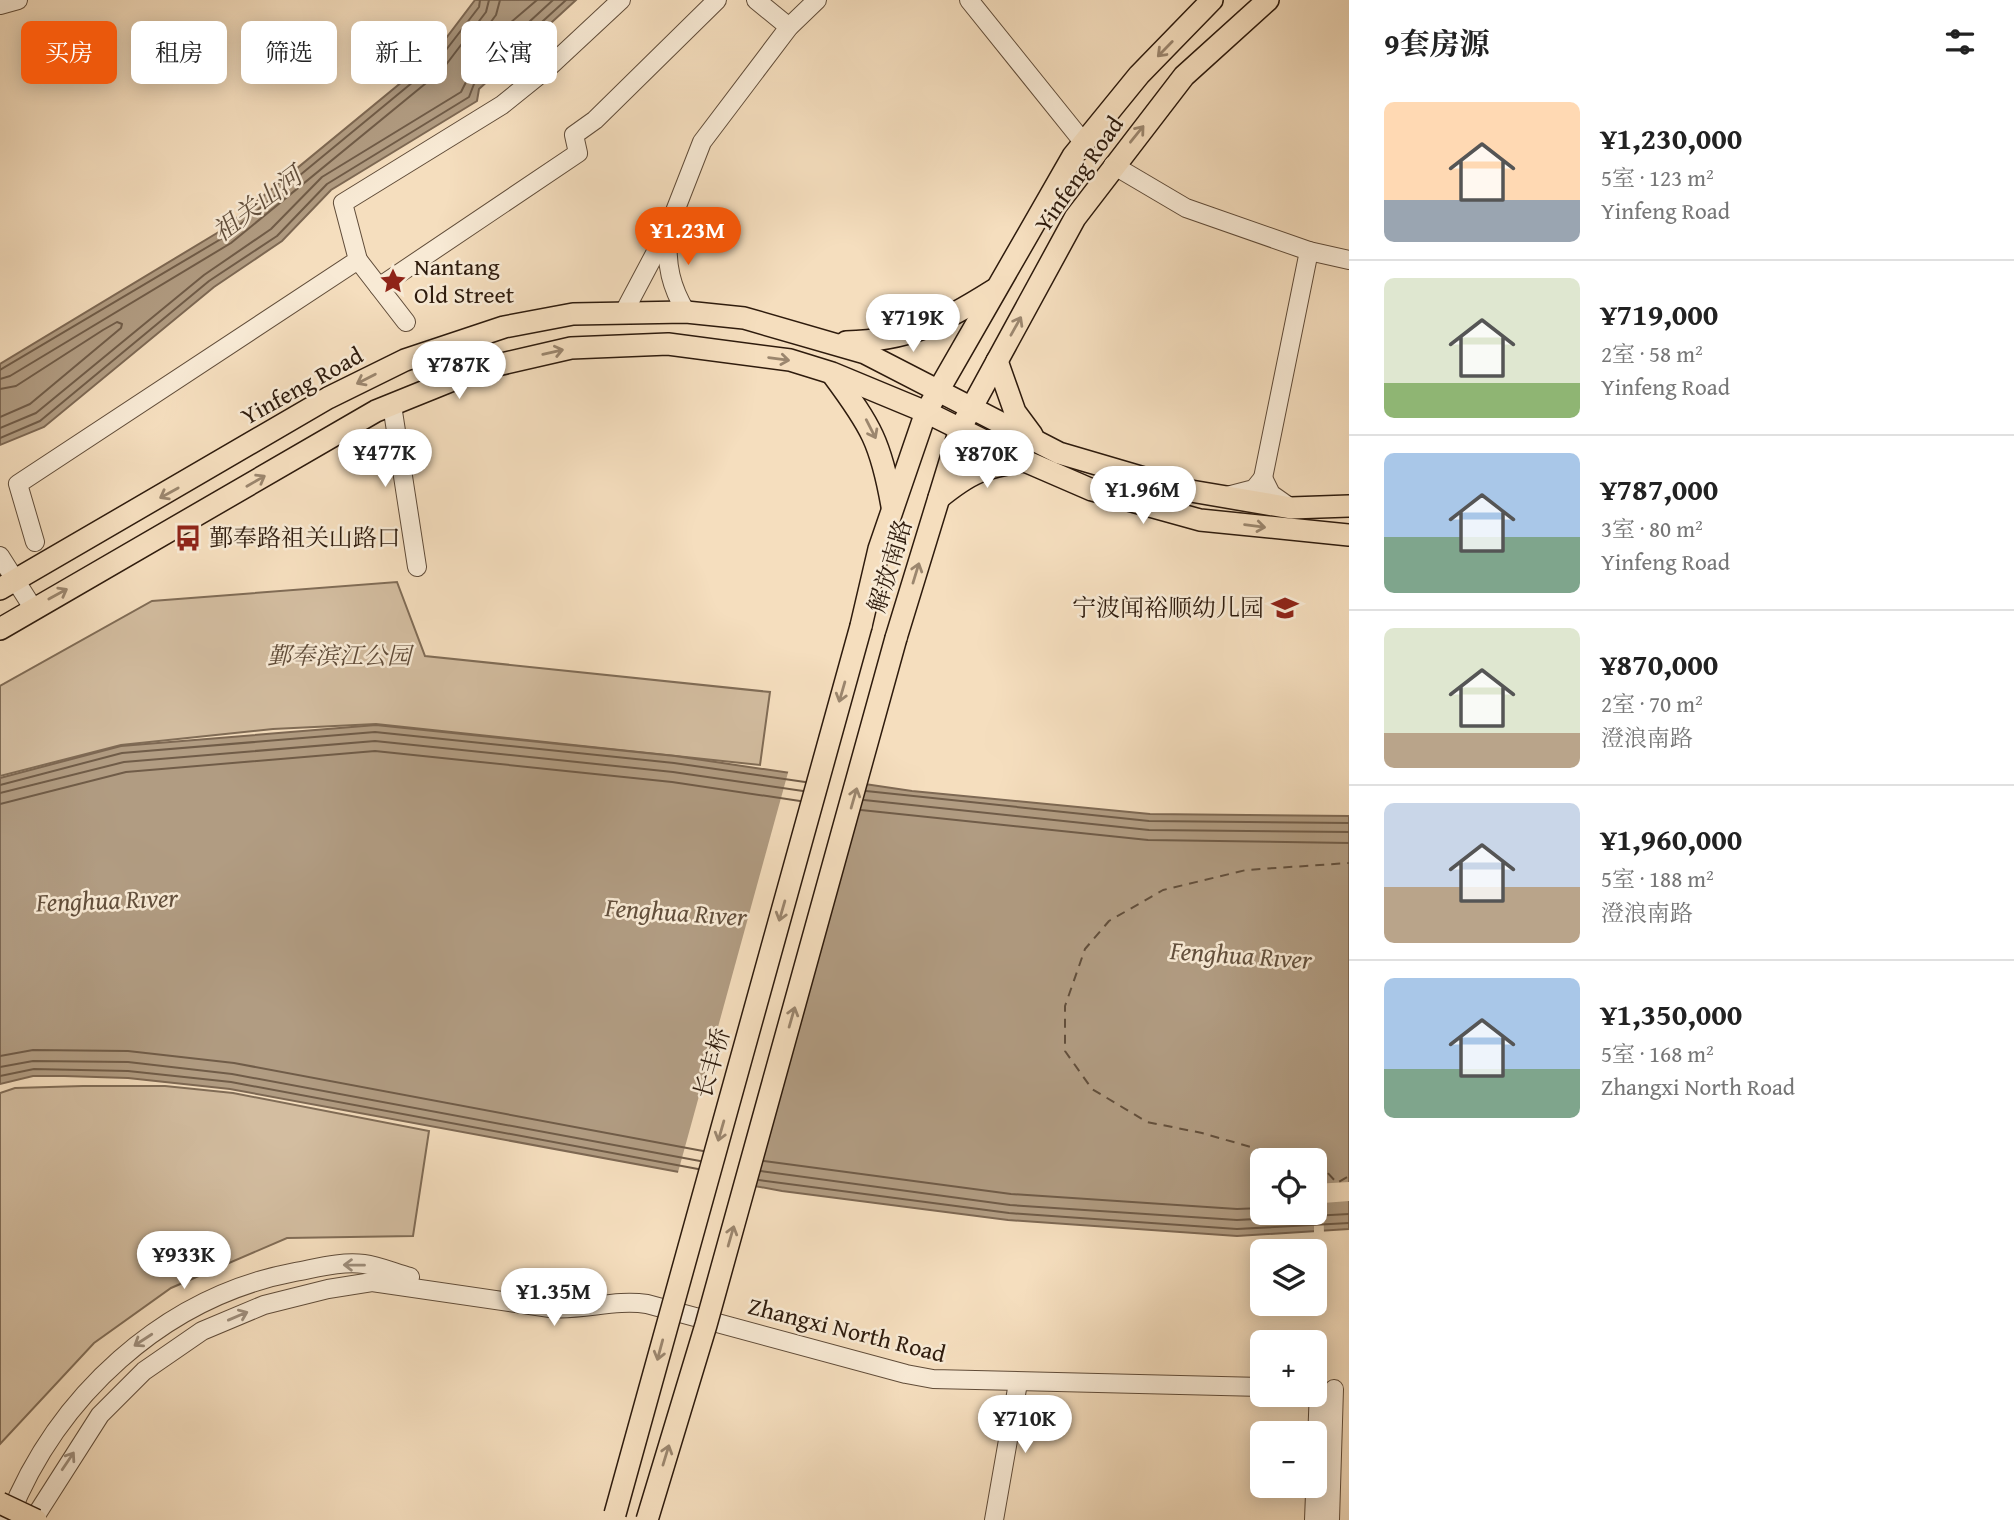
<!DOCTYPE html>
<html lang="zh">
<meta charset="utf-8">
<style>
:root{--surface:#fff;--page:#f6f6f6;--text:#222;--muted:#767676;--line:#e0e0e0;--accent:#ea580c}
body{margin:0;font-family:"Gentium Book Plus","Noto Serif SC",serif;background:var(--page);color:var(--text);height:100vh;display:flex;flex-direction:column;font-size:26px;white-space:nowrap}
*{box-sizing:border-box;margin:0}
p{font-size:23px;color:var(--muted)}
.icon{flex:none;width:38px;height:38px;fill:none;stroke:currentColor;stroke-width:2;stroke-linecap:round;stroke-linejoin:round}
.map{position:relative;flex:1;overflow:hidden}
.side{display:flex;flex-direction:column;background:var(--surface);width:665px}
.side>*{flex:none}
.banner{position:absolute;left:21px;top:21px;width:665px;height:63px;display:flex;gap:14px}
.tools{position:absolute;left:1250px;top:1148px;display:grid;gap:14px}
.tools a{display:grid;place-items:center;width:77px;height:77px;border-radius:10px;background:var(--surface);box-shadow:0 4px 18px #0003;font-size:35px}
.price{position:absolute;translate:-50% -60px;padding:0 16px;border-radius:24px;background:#fff;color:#222;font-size:23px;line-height:46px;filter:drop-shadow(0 2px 4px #0008)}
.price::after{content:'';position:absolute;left:50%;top:42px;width:21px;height:16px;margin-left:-10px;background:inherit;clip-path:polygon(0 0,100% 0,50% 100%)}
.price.current{background:var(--accent);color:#fff}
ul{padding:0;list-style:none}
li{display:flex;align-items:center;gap:21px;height:175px;padding:0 35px}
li+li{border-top:2px solid var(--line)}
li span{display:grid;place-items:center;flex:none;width:196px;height:140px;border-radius:10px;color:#555}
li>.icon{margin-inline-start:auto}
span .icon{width:84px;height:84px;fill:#fffc;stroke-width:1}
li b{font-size:30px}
h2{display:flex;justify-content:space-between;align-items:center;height:84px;padding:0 35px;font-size:30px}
.chip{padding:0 24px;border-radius:10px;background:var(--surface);box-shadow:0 4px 18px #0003;font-size:24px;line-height:63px}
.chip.current{background:var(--accent);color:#fff}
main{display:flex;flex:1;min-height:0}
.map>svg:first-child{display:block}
</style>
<main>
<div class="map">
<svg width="1349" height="1520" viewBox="0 0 1349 1520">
<rect width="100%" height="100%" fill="#f5debe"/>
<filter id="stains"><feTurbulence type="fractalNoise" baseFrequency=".00286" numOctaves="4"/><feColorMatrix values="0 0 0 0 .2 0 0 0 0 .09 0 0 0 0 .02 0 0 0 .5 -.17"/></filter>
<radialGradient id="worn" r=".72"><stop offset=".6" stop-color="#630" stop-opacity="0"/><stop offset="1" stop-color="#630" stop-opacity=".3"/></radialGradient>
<g fill="#d3bda0" stroke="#806c56" stroke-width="2">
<polygon points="397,582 425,656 770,692 760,765 376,724 273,729 121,745 0,776 0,686 152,601"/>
<polygon points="83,1086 165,1086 233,1093 429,1131 413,1236 287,1238 171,1288 94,1343 0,1444 0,1093 15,1088"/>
</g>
<g fill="#b19c82" stroke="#7d6853" stroke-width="2" fill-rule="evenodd">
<polygon points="475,0 576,0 479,89 477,101 331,190 282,241 214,287 44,427 0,445 0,364 222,230 431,58"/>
<path d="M376,725L675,756L912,791L1150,814L1349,816V1229L1237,1236L1008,1220L782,1191L230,1089L128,1078L64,1076H33L0,1084V778L121,746ZM1262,1160H1314V1213H1262Z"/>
</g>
<g fill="#f5debe">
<polygon points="789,769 867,781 755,1190 677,1176"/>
<polygon points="1349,1182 1349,1201 1323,1203 1324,1234 1314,1235 1314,1184"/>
</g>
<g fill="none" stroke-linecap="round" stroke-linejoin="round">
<g stroke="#705c48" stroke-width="2">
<polyline points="500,0 496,15 467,54 468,59 537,0"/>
<polyline points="0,370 226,236 436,63 479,7 480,0"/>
<polyline points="0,379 10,376 231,243 442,70 486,12 489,0"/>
<polyline points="0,389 16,386 103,330 117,322 122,324 121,328 30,404 0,417"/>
<polyline points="0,428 36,413 204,275 271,229 322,177 461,92 468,78 553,0"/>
<polyline points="0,438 40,421 209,281 277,236 327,184 469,97 474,84 566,0"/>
<polyline points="0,785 122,753 375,732 674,763 805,782"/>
<polyline points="866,791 1149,821 1349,823"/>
<polyline points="0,793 124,762 375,741 673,772 803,791"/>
<polyline points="864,800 1149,830 1349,832"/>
<polyline points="0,804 126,772 375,751 672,782 800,801"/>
<polyline points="861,810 1148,840 1349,843"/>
<polyline points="0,1056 33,1050 128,1051 234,1063 703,1151"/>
<polyline points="0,1067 33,1061 128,1062 232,1074 700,1161"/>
<polyline points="0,1076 34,1069 128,1071 231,1082 698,1169"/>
<polyline points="764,1161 1011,1194 1237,1209 1262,1208"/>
<polyline points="761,1171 1010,1205 1237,1220 1349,1214"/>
<polyline points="759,1180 1009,1213 1237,1229 1349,1223"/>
</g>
<g stroke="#624f3c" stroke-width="2" stroke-dasharray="9 7" stroke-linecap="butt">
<polyline points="1296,1160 1202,1133 1147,1122 1092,1089 1065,1051 1065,1006 1085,949 1109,921 1163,890 1246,870 1349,863"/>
<polyline points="1314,1166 1325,1170 1337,1183 1349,1176"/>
</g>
<g stroke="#604c39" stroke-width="20">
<g id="minor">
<polyline points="756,0 789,27"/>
<polyline points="969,0 1084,143"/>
<polyline points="0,5 18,0"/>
<polyline points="1113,165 1186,208 1309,251 1263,478"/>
<path d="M668,236C666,265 671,287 686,312"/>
<polyline points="1309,251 1349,260"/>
<polyline points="358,260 406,322"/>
<polyline points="379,287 578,153 574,135 595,120 717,0"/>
<polyline points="624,312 668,229 702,142 789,27 817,0"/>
<polyline points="392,405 417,567"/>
<polyline points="1227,496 1254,489 1263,478 1271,494 1291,508"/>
<polyline points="35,542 18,484 358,260 343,203 502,105 548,68 621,0"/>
<polyline points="0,556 33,608"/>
<path d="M8,1520C56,1397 163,1297 295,1272C317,1268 341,1261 364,1264C379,1266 395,1273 410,1277"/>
<path d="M33,1520L100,1415L144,1371L202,1331L264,1305L328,1289L372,1282L550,1308C583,1311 614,1299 647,1304L906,1374L933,1379L1262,1387"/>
<polyline points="994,1520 1018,1383"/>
<polyline points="1314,1520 1319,1389"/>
<polyline points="1330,1520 1334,1389"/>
</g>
</g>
<g stroke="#2e1b0d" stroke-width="24">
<g id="major">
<path d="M846,342C910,340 940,324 994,290"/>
<polyline points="997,361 1015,412 1032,435"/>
<path d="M833,375C871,426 881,443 892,506"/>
<path d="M939,498C971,472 984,467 1025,461"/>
<polyline points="0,589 328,398 405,360 504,327 573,314 686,312 744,318 865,353 1059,453 1185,490 1291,508 1349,506"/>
<polyline points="861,626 879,549 926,412 1073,156 1139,75 1212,0"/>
<polyline points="0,629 376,411 480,369 571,348 668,344 790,360 832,373 926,412 1025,461 1092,490 1200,520 1349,535"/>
<polyline points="896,638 960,429 1075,218 1184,76 1268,0"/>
</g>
</g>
<use href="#minor" stroke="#f8ead5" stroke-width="18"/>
<use href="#major" stroke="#f5debe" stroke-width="21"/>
<g stroke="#2e1b0d" stroke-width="24" stroke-linecap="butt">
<g id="major-bridge">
<polyline points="0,1503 36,1520"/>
<polyline points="615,1514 861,626"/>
<polyline points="647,1520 706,1325 896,638"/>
</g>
</g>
<use href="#major-bridge" stroke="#f5debe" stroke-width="21"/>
</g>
<defs><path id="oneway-shaft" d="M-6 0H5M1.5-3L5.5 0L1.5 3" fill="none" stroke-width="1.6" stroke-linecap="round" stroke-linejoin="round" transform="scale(1.75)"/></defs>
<g stroke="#9b866e">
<use href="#oneway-shaft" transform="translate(1165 49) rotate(134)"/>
<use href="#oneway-shaft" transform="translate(1137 134) rotate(-51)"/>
<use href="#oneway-shaft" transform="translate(1016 326) rotate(-61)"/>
<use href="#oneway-shaft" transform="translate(553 352) rotate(-13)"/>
<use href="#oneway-shaft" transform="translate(779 359) rotate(8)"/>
<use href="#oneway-shaft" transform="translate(366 379) rotate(153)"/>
<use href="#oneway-shaft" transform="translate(871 429) rotate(63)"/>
<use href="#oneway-shaft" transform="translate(256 481) rotate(-30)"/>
<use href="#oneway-shaft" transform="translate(169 493) rotate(151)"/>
<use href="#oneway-shaft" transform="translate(1255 526) rotate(7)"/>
<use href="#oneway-shaft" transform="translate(916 573) rotate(-73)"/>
<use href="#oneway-shaft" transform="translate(58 594) rotate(-29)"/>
<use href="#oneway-shaft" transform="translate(842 692) rotate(106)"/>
<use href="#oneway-shaft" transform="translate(854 798) rotate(-74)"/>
<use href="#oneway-shaft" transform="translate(782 911) rotate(106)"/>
<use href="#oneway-shaft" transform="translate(792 1017) rotate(-74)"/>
<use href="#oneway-shaft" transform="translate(721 1131) rotate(106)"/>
<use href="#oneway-shaft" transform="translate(731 1236) rotate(-74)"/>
<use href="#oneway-shaft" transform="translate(660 1350) rotate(105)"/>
<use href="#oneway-shaft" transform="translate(666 1455) rotate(-73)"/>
</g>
<g stroke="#9d8d7b">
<use href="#oneway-shaft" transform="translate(354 1265) rotate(-179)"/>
<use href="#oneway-shaft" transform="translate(238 1316) rotate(-23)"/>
<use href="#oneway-shaft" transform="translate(143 1340) rotate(147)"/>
<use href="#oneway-shaft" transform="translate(68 1461) rotate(-56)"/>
</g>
<defs>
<g id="sight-bare" transform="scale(2.1)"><path d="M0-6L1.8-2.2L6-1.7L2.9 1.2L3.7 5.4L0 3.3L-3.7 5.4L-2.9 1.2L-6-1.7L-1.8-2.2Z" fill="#8f2418" stroke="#f8ead5" stroke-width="2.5" paint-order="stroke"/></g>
<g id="bus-bare" transform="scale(2.1)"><path d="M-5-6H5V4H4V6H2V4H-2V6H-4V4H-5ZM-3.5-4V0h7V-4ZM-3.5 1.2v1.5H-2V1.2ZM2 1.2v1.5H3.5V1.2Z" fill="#8f2418" stroke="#f8ead5" stroke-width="2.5" paint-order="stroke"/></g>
<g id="school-bare" transform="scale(2.1)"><path d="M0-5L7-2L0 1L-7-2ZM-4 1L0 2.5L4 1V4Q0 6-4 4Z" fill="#8f2418" stroke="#f8ead5" stroke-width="2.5" paint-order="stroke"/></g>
</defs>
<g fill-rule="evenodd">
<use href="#sight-bare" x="393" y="281"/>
<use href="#bus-bare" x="188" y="538"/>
<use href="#school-bare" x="1285" y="608"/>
</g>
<g text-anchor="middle" stroke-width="5" stroke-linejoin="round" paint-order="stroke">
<g font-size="24" fill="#2e1b0d" stroke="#f8ead5">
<text transform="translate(1079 174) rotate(-55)" y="8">Yinfeng Road</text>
<text transform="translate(302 386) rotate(-29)" y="8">Yinfeng Road</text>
<text transform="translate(890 566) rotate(-73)" y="8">解放南路</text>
<text transform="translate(712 1063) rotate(-74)" y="8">长丰桥</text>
<text transform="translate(847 1330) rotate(14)" y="8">Zhangxi North Road</text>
</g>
<g font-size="24" fill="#2e1b0d" stroke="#f8ead5" text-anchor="start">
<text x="414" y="275">Nantang<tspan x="414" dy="28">Old Street</tspan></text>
<text x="209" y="546">鄞奉路祖关山路口</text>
<text x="1264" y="616" text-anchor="end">宁波闻裕顺幼儿园</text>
</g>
<g font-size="24" font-style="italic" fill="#604c39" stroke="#f8ead5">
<text x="339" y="664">鄞奉滨江公园</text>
</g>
<g font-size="26" font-style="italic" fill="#624f3c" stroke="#f8ead5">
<text transform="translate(257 204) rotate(-37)" y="9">祖关山河</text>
<text transform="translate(107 900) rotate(-2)" y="9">Fenghua Rıver</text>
<text transform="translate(676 912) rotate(4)" y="9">Fenghua Rıver</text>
<text transform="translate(1241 955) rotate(4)" y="9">Fenghua Rıver</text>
</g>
</g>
<rect width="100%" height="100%" filter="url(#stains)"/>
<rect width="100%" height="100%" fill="url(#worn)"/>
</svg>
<div class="tools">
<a><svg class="icon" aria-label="locate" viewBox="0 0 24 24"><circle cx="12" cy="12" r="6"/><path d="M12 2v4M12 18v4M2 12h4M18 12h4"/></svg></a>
<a><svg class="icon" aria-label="layers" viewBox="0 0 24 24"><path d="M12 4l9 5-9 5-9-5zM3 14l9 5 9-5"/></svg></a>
<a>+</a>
<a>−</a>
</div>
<b class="price current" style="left:688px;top:267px">¥1.23M</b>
<b class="price" style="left:913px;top:354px">¥719K</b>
<b class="price" style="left:459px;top:401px">¥787K</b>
<b class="price" style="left:385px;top:489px">¥477K</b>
<b class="price" style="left:987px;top:490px">¥870K</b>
<b class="price" style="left:1143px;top:526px">¥1.96M</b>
<b class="price" style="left:184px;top:1291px">¥933K</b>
<b class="price" style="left:554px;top:1328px">¥1.35M</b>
<b class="price" style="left:1025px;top:1455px">¥710K</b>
<div class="banner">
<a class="chip current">买房</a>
<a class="chip">租房</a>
<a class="chip">筛选</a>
<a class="chip">新上</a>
<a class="chip">公寓</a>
</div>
</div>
<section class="side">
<h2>9套房源<svg class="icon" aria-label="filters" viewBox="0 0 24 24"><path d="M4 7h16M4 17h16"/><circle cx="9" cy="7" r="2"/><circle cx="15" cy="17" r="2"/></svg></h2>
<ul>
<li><span style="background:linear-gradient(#ffd9b3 70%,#9aa5b1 0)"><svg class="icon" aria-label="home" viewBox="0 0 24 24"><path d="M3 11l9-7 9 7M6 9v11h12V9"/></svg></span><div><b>¥1,230,000</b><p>5室 · 123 m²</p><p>Yinfeng Road</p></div></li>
<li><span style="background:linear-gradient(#dfe7d0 75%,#8fb573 0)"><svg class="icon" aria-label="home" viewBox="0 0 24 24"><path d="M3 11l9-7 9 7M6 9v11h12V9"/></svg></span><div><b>¥719,000</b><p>2室 · 58 m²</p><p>Yinfeng Road</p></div></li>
<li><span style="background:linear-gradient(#a9c7e8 60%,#7fa58c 0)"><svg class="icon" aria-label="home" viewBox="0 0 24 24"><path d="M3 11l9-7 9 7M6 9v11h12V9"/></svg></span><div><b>¥787,000</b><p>3室 · 80 m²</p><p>Yinfeng Road</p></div></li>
<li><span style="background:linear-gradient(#dfe7d0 75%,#b9a48a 0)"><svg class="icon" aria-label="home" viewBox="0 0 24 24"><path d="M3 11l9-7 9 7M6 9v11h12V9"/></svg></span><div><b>¥870,000</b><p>2室 · 70 m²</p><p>澄浪南路</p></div></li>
<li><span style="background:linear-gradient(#c9d6e8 60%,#b9a48a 0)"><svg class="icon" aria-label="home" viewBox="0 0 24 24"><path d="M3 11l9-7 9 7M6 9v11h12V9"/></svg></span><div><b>¥1,960,000</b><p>5室 · 188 m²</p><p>澄浪南路</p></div></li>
<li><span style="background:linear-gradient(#a9c7e8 65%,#7fa58c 0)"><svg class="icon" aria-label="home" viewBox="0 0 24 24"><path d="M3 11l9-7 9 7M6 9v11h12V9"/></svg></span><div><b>¥1,350,000</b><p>5室 · 168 m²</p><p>Zhangxi North Road</p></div></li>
</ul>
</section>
</main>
